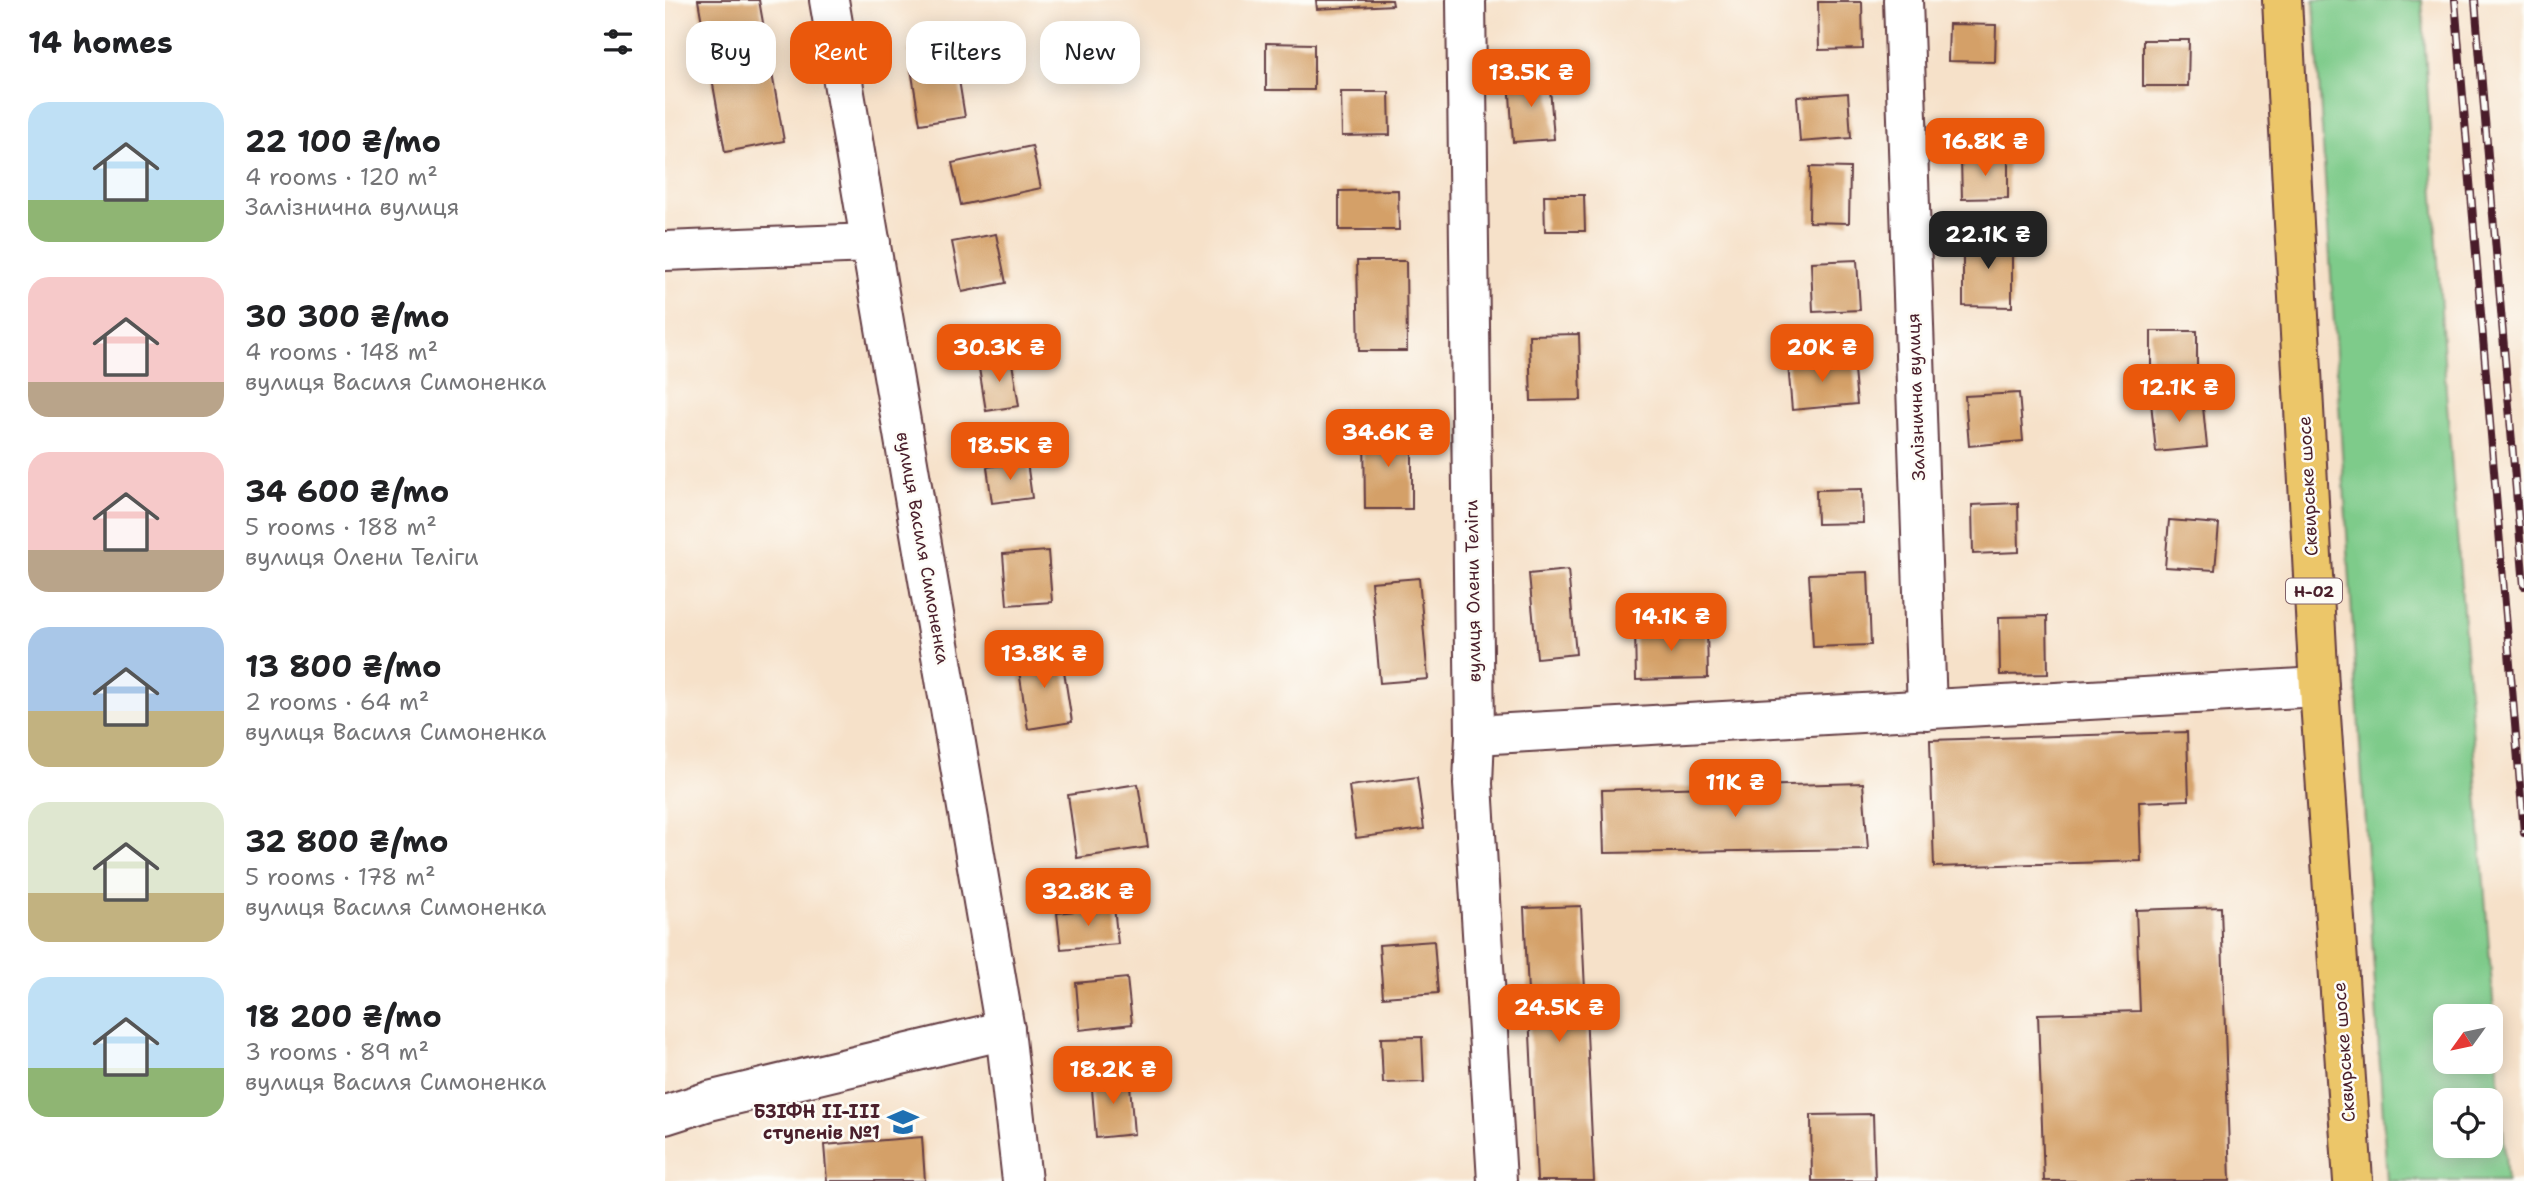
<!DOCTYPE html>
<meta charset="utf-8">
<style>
:root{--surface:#fff;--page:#f2f2f2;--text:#202124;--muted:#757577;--accent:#ea580c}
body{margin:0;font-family:"Shantell Sans",sans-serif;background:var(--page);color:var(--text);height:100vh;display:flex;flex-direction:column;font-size:26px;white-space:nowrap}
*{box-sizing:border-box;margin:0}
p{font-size:23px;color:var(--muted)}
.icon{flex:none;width:38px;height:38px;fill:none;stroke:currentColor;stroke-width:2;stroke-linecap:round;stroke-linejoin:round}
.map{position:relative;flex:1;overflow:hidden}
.panel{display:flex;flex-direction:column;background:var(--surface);width:665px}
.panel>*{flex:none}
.top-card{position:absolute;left:21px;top:21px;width:665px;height:63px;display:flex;gap:14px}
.needle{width:46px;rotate:237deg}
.fabs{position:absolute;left:1768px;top:1004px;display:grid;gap:14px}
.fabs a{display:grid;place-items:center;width:70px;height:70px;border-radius:14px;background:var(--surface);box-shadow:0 4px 18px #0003;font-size:35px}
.price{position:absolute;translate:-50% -60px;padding:0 16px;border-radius:14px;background:var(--accent);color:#fff;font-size:23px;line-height:46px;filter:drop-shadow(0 2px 4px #0008)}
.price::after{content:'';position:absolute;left:50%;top:42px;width:21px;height:16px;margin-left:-10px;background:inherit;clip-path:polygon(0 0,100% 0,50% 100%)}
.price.current{background:#222;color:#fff}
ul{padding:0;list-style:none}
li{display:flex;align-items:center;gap:21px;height:175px;padding:0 28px}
li span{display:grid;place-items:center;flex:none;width:196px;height:140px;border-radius:21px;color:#555}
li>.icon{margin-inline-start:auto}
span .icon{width:84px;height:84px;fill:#fffc;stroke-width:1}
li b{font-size:30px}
h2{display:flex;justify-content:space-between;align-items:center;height:84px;padding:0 28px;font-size:30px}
.pill{padding:0 24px;border-radius:21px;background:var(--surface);box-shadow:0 4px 18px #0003;font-size:24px;line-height:63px}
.pill.current{background:var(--accent);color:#fff}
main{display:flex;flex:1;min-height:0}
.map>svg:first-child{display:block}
</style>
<main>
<section class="panel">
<h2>14 homes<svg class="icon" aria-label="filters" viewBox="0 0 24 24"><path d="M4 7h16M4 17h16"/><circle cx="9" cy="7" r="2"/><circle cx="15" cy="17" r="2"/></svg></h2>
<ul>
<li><span style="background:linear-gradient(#bfe0f5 70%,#8fb573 0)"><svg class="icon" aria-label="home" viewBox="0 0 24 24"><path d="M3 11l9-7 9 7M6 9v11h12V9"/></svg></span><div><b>22 100 ₴/mo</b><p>4 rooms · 120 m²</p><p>Залізнична вулиця</p></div></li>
<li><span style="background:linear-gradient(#f6c9c9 75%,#b9a48a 0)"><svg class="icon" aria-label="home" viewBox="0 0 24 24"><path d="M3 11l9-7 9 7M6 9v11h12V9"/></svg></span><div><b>30 300 ₴/mo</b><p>4 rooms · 148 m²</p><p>вулиця Василя Симоненка</p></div></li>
<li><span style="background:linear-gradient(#f6c9c9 70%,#b9a48a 0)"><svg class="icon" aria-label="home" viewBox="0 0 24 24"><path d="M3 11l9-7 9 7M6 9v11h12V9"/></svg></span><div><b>34 600 ₴/mo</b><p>5 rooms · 188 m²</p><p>вулиця Олени Теліги</p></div></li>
<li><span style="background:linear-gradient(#a9c7e8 60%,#c2b280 0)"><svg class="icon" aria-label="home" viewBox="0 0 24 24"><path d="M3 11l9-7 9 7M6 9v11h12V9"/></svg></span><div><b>13 800 ₴/mo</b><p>2 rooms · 64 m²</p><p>вулиця Василя Симоненка</p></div></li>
<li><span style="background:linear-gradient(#dfe7d0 65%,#c2b280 0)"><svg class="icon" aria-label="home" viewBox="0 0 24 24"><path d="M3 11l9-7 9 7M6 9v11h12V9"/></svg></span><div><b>32 800 ₴/mo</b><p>5 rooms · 178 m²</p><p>вулиця Василя Симоненка</p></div></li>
<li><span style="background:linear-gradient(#bfe0f5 65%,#8fb573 0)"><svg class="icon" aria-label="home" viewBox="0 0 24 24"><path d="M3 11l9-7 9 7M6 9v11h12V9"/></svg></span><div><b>18 200 ₴/mo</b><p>3 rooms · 89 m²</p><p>вулиця Василя Симоненка</p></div></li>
</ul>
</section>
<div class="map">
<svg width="1859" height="1181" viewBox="0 0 1859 1181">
<rect width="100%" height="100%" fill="#fdfcf7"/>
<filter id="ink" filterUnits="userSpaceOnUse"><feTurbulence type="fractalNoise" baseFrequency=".0143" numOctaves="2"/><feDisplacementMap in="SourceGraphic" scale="14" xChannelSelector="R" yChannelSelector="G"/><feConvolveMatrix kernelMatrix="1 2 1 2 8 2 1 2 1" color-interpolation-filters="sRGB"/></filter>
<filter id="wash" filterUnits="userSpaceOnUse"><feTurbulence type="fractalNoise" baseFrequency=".00686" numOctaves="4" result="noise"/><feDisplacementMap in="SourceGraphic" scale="28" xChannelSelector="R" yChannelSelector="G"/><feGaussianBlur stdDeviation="1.57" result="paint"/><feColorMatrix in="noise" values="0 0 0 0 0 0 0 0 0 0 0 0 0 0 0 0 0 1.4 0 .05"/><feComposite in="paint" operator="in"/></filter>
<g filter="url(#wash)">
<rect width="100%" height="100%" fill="#f6e1c9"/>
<path fill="#7ecb8a" stroke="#64755a" stroke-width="2" fill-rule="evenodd" d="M1649,0H1757L1781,391L1842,1181H1722ZM1780,1017H1825V1062H1780ZM1780,1101H1825V1146H1780Z"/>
<g id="blocks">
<g fill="#d4a067">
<polygon points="33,0 94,0 119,141 60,152"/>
<polygon points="651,0 727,0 728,5 652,9"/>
<polygon points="1153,2 1197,2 1198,49 1154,50"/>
<polygon points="1284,24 1331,25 1330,62 1283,61"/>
<polygon points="1478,40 1524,40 1523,86 1478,86"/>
<polygon points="288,43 300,117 255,124 243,50"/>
<polygon points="601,43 649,44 649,90 601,90"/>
<polygon points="884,75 889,139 848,142 844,78"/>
<polygon points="676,92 724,92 725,135 677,136"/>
<polygon points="1183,93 1186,138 1135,142 1132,97"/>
<polygon points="367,146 376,188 296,205 287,163"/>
<polygon points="1296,158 1343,158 1343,198 1297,199"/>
<polygon points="1145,167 1185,168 1184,223 1144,222"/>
<polygon points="733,190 734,230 674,230 674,191"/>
<polygon points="879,195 919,195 920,231 880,231"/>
<polygon points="331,234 341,283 297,292 287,242"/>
<polygon points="1298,235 1347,235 1347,307 1298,306"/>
<polygon points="1192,260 1195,310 1148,312 1146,262"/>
<polygon points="692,261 741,261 742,351 694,351"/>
<rect x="1486" y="331" width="46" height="44"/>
<polygon points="914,334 916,400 866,401 864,335"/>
<polygon points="346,357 354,406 321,411 313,362"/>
<polygon points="1188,359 1192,404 1127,410 1123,364"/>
<polygon points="1354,393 1358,441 1304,446 1300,396"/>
<polygon points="1537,397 1542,447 1491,452 1486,402"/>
<polygon points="699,429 747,429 747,509 700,509"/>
<polygon points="362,462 367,498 327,503 322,467"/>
<polygon points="1197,489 1198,523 1152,524 1151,490"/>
<polygon points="1353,503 1354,552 1308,554 1307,505"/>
<polygon points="1504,520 1554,524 1550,570 1500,567"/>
<polygon points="383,551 387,602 342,605 338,554"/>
<polygon points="903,570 911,654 872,658 864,574"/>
<polygon points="1203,572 1206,645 1148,647 1144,574"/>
<polygon points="754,578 763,679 715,683 706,582"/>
<polygon points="1382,616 1383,674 1335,675 1334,617"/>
<polygon points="1042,627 1043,678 971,680 970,628"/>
<polygon points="396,652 407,722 363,729 352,658"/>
<polygon points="1522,732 1524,800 1474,802 1476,861 1269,867 1265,740"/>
<polygon points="752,777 759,829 691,838 684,786"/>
<polygon points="1198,783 1203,849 939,853 937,790"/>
<polygon points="473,784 483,847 412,858 403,795"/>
<polygon points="916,906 929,1181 872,1181 859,908"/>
<polygon points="449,907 453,944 396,949 392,913"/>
<polygon points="1556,907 1565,1181 1379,1181 1373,1014 1475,1011 1471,910"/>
<polygon points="769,941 773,993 718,997 714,945"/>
<polygon points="462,978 467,1024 415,1030 411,983"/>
<polygon points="757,1037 759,1082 718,1083 716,1038"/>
<polygon points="464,1073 469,1134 431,1138 426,1077"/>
<polygon points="1208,1114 1210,1181 1147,1181 1146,1115"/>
<polygon points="257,1137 260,1181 162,1181 159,1145"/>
</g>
</g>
</g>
<g filter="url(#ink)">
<use href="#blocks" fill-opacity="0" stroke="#643c43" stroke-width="2"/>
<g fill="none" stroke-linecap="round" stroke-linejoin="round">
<g stroke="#643c43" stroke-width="42">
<g id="minor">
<polyline points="164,0 340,1030 357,1181"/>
<polyline points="801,0 810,735 808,784 832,1181"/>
<polyline points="1238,0 1262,710"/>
<polyline points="0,251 206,243"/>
<polyline points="810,735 1654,687"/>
<polyline points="0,1115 44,1101 340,1030"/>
</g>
</g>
<g stroke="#643c43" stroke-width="42">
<polyline id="major" points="1617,0 1654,687 1688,1181"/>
</g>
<use href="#minor" stroke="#fff" stroke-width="38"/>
<use href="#major" stroke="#ecc669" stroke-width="38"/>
<g stroke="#4a1f2b" stroke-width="8">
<g id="rail">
<polyline points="1790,0 1859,833"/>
<polyline points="1810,0 1859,586"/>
</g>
</g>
<use href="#rail" stroke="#fdfcf7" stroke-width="5" stroke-dasharray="16" stroke-linecap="butt"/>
</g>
</g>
<defs>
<g id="school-bare" transform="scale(2.415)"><path d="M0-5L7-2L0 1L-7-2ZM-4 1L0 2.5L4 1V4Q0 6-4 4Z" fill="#1f6fb2" stroke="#fdfcf7" stroke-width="2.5" paint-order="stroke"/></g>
</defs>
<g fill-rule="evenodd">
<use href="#school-bare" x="238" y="1122"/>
</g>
<g text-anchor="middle" stroke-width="5" stroke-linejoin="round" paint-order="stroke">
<rect fill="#fdfcf7" stroke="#806168" stroke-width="2" x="1621" y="578.5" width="56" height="25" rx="5"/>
<g font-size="16" font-weight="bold" fill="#4a1f2b">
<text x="1649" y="597">Н-02</text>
</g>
<g font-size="18" fill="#4a1f2b" stroke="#fdfcf7">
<text transform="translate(1251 397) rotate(-92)" y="6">Залізнична вулиця</text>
<text transform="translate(1643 486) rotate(-93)" y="6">Сквирське шосе</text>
<text transform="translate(258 548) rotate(80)" y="6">вулиця Василя Симоненка</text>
<text transform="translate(808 591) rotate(-91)" y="6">вулиця Олени Теліги</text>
<text transform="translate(1679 1052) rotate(-94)" y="6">Сквирське шосе</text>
</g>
<g font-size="18" font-weight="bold" fill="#4a1f2b" stroke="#fdfcf7" text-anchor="end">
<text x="215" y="1118">БЗІФН ІІ-ІІІ<tspan x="215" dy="21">ступенів №1</tspan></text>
</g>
</g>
</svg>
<div class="fabs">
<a><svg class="needle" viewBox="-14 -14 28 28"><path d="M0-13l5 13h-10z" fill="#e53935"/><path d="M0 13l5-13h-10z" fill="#757577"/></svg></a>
<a><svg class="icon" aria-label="locate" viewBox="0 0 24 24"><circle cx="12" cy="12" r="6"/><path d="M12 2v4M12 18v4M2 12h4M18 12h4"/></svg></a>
</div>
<b class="price" style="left:866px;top:109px">13.5K ₴</b>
<b class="price" style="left:1320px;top:178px">16.8K ₴</b>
<b class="price current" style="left:1323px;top:271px">22.1K ₴</b>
<b class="price" style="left:334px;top:384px">30.3K ₴</b>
<b class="price" style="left:1157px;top:384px">20K ₴</b>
<b class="price" style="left:1514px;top:424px">12.1K ₴</b>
<b class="price" style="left:723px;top:469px">34.6K ₴</b>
<b class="price" style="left:345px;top:482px">18.5K ₴</b>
<b class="price" style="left:1006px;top:653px">14.1K ₴</b>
<b class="price" style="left:379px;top:690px">13.8K ₴</b>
<b class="price" style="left:1070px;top:819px">11K ₴</b>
<b class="price" style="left:423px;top:928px">32.8K ₴</b>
<b class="price" style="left:894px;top:1044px">24.5K ₴</b>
<b class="price" style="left:448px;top:1106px">18.2K ₴</b>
<div class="top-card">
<a class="pill">Buy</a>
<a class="pill current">Rent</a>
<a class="pill">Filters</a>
<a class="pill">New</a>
</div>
</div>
</main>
